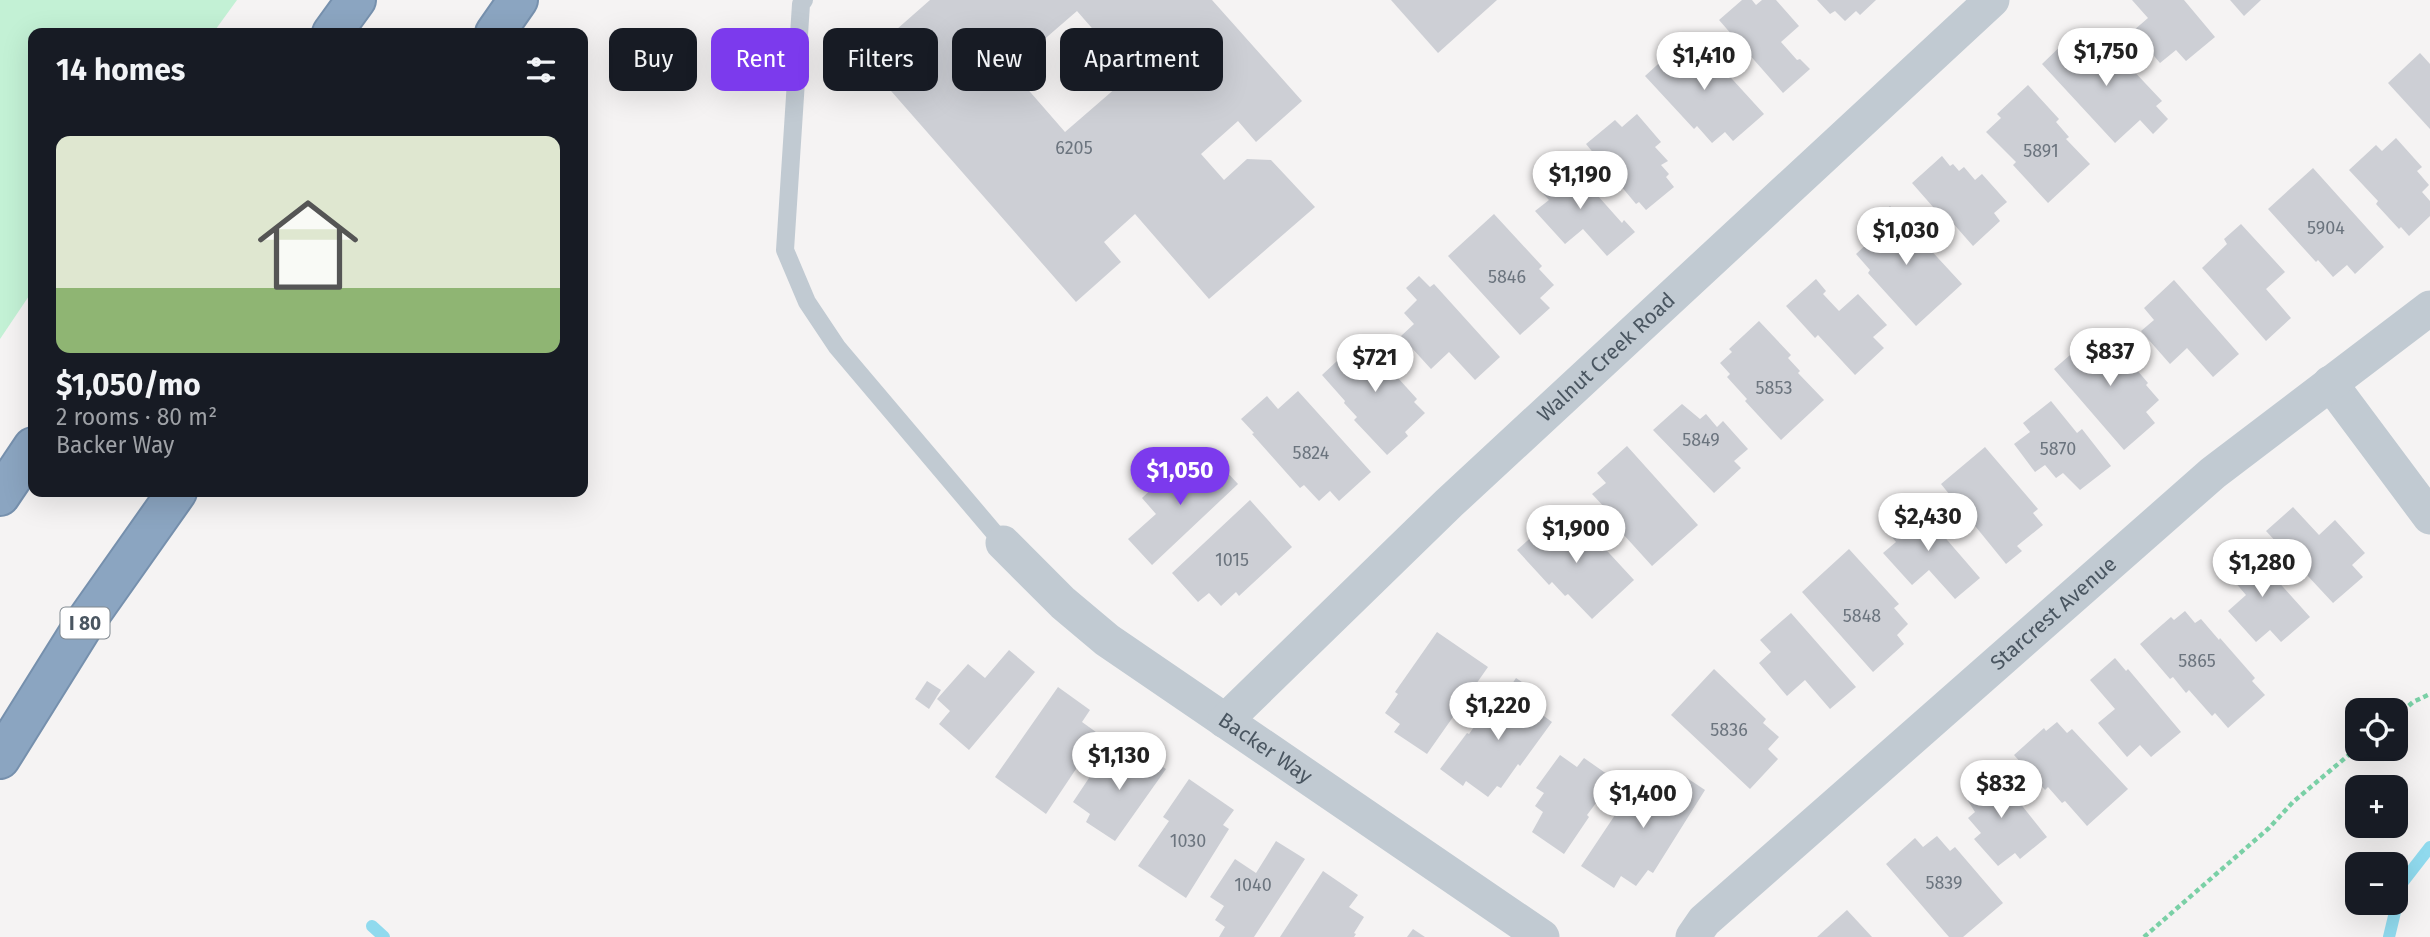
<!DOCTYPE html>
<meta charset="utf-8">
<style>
:root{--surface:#171b24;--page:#20242c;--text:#f1f3f6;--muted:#9ea1a6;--accent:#7c3aed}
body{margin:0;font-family:"Fira Sans",sans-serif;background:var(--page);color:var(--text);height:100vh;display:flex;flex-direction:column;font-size:26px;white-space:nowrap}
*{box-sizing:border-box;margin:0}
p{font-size:23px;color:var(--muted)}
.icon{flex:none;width:38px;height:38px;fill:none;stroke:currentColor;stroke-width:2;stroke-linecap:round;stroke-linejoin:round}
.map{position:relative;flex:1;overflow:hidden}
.side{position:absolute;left:28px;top:28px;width:560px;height:469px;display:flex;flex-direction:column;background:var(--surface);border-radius:14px;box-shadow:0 7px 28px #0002}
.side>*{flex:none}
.hud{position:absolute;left:609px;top:28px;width:665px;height:63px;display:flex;gap:14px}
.fabs{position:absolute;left:2345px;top:698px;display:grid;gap:14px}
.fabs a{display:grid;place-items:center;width:63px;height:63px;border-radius:14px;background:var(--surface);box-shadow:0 7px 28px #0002;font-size:35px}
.price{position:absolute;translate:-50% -60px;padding:0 16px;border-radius:24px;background:#fff;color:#222;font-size:23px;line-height:46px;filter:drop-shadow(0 2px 4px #0008)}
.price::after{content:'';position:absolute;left:50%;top:42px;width:21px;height:16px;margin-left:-10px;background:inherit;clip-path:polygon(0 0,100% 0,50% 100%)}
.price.current{background:var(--accent);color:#fff}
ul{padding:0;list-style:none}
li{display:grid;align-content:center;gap:14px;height:371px;padding:0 28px}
li span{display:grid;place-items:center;height:217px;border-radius:14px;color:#555}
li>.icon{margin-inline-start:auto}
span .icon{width:126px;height:126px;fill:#fffc;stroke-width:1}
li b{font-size:30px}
h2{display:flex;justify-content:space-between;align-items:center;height:84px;padding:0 28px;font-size:30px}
.chip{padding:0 24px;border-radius:14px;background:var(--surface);box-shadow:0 7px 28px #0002;font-size:24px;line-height:63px}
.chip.current{background:var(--accent);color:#fff}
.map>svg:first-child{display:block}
</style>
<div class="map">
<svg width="2430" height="937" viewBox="0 0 2430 937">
<rect width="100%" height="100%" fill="#f5f3f3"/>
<polygon fill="#c3f1d5" points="0,0 237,0 213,33 33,33 33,290 0,339"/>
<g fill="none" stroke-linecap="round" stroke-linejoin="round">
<g stroke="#90daee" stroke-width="12">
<polyline points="372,926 384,937"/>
<polyline points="2389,937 2402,883 2430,847"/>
</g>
</g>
<g fill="#cdcfd5" fill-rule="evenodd">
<path d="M930,0H1212L1302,101L1256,142L1238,121L1201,154L1224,180L1247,159L1271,160L1315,207L1209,299L1135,214L1104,242L1121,262L1076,302L863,59ZM1077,11L1132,74L1065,132L1010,69Z"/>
<polygon points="1391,0 1497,0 1438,53"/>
<polygon points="1742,0 1752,0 1756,5 1762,0 1776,0 1799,26 1781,42 1797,60 1800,59 1810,69 1783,93 1719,20"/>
<polygon points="1817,0 1876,0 1860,15 1856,11 1845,21 1835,11 1830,14"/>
<polygon points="2132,0 2184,0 2215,37 2186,61 2176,50 2160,63 2133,31 2148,18"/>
<polygon points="2230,0 2261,0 2244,16"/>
<polygon points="1691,34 1764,114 1733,141 1725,132 1712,143 1697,126 1694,129 1645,76"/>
<polygon points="2098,37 2109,49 2111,47 2162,101 2156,106 2168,119 2153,134 2140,120 2115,143 2042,64 2067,40 2080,54"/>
<polygon points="2420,53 2430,64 2430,129 2388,83"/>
<polygon points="2028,85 2059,119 2056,122 2069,137 2066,139 2090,164 2048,203 2013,165 2016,162 1986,132 2001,118 1997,114"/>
<polygon points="1637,114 1661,142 1655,147 1668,161 1661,165 1669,174 1666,177 1674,187 1646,210 1639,202 1636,204 1586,144 1615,120 1622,127"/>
<polygon points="2396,138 2422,167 2417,171 2429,185 2422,192 2430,201 2430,216 2409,236 2401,227 2399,229 2376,204 2378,201 2349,170 2376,145 2382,151"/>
<polygon points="1942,156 1950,166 1953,164 1959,171 1964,167 1975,180 1982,174 2007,202 1994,213 2000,221 1973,246 1944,213 1941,216 1912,183"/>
<polygon points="1566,160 1622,223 1624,220 1635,232 1607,256 1583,229 1565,244 1535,211 1549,200 1537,187"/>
<polygon points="2313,168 2384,247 2355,274 2347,265 2333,277 2318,260 2316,262 2268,209"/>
<polygon points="1890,206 1962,284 1916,326 1868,273 1870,270 1856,254 1869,242 1861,233"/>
<polygon points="1494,214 1542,266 1539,269 1554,285 1540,298 1550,308 1520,335 1448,256"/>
<polygon points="2241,224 2285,272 2266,289 2291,318 2266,341 2202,268 2227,244 2224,239"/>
<polygon points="1419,276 1430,287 1434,284 1500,357 1475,380 1449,352 1431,369 1401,336 1414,324 1404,313 1417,300 1406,288"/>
<polygon points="1816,279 1826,291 1823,294 1839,311 1858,294 1887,325 1873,337 1884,348 1855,375 1818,335 1815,338 1786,306"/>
<polygon points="2174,280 2239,354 2213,377 2187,348 2170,364 2141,331 2154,320 2144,308"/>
<polygon points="1759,321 1791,355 1788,358 1800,371 1798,373 1824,400 1781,440 1745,401 1747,399 1727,377 1730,374 1720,363 1732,352 1729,349"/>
<polygon points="2101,328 2148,383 2146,385 2159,400 2146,412 2155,423 2124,450 2054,369"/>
<polygon points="1365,335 1401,375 1398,378 1417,399 1414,402 1425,413 1405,432 1408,436 1387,455 1354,420 1357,417 1344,403 1345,401 1322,375"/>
<polygon points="1298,391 1371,472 1339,501 1330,491 1319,501 1304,485 1300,488 1252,434 1254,433 1241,419 1267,396 1278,409"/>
<polygon points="2051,401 2077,433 2082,429 2111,466 2080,490 2063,473 2056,478 2045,465 2035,472 2014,444 2030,432 2023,423"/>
<polygon points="1682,404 1700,419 1706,414 1717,427 1723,421 1748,449 1734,461 1741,468 1714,493 1653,430"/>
<polygon points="1627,446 1698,525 1652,566 1604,513 1607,510 1592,494 1606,483 1597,473"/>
<polygon points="1985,447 2038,509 2033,513 2043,525 2017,546 2022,551 2006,564 1941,484"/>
<polygon points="1212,456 1238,484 1152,565 1128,539 1156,514 1142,498 1173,469 1185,481"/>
<polygon points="1250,500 1292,547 1239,596 1236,592 1221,606 1209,593 1198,602 1172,573"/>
<polygon points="1916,504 1980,578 1955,599 1929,570 1912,585 1883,553 1896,542 1886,530"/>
<polygon points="2293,507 2319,535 2335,520 2365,553 2352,565 2363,577 2333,603 2266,531"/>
<polygon points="1561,516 1572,527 1576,522 1595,542 1597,540 1634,580 1592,619 1568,594 1565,596 1552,582 1549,585 1517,550 1547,523 1550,526"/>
<polygon points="2248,544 2257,558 2310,617 2281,642 2270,630 2256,642 2228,611 2246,595 2222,567"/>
<polygon points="1849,549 1899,604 1894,608 1908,624 1897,635 1904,644 1873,672 1802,592"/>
<polygon points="2185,611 2195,623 2201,619 2219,640 2220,638 2255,678 2252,681 2265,695 2228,728 2215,713 2212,716 2189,690 2186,693 2173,677 2170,679 2140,644 2171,617 2174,620"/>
<polygon points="1791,613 1856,687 1830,709 1805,680 1787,696 1759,663 1771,652 1760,640"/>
<polygon points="1437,632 1488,667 1427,754 1394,732 1400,724 1385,713 1398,694 1395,692"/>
<polygon points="1009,650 1035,672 969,750 939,724 950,711 937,699 968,664 985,678"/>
<polygon points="2115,658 2126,671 2128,669 2181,732 2151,757 2140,745 2127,757 2098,723 2115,709 2090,680"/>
<polygon points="1714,669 1766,719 1763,723 1779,737 1768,749 1778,759 1750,789 1671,715"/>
<polygon points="1516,678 1534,690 1525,702 1552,722 1520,766 1518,764 1501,788 1497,786 1488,797 1466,781 1463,786 1440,769 1467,733 1469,734 1481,717 1483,719 1503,691 1506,693"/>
<polygon points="927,681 941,690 929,709 915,699"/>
<polygon points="1058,687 1090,710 1082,722 1096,732 1084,748 1088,751 1046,814 995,777"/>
<polygon points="2057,722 2067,733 2072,729 2128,789 2087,826 2065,801 2062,803 2048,787 2045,790 2014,755 2044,728 2046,731"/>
<polygon points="1132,746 1166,769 1115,841 1086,822 1090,814 1073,802 1095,769 1102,773 1110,762 1118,767"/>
<polygon points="1560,755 1577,767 1584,758 1614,779 1587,815 1589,817 1564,854 1532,832 1543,812 1535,806 1544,793 1536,788"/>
<polygon points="1992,768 2047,837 2020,859 2015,853 1998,866 1974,839 1981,833 1968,818 1975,812 1963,793"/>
<polygon points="1678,772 1705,790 1653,873 1648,870 1636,886 1621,876 1614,888 1581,866 1641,776 1665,792"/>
<polygon points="1189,779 1234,810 1223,825 1229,829 1186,898 1138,866 1169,821 1163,817"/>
<polygon points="1937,836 1950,851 1955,847 2003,903 1963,937 1949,937 1886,864 1915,838 1923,847"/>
<polygon points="1276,841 1305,859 1254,937 1219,937 1225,927 1215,920 1224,906 1210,897 1235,859 1256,873"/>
<polygon points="1323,871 1358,895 1349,907 1364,917 1354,933 1356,934 1354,937 1280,937"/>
<polygon points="1847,910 1872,937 1817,937"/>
<polygon points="1413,929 1425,937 1407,937"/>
</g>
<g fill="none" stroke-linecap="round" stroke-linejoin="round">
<g stroke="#7690ad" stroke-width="42">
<g id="motorway">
<polyline points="332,33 356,0"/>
<polyline points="495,33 518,0"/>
<polyline points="0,496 33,447"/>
<polyline points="0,759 86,621 177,492"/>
</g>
</g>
<g stroke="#7ad0a6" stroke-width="4.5" stroke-dasharray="5 3.5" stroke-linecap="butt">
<polyline points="2396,717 2413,702 2430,694"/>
<polyline points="2144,937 2269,828 2293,802 2357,748"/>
</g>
<polyline stroke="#c1cad2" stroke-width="18" points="804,0 801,4 785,250 807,302 837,347 1003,543"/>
<g stroke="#c1cad2" stroke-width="35">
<polyline points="2330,383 2430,517"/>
<path id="s1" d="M1003,543L1063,603L1107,640L1542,937"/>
<path id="s2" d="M1225,721L1449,503L1992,0"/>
<path id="s3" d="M1693,937L1704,921L2213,473L2430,308"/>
</g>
<use href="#motorway" stroke="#8ba5c1" stroke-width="38"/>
</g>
<g text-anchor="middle" stroke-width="5" stroke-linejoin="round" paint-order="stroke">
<g font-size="18" fill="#6b747e">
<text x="1074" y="154">6205</text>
<text x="2041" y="157">5891</text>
<text x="2326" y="234">5904</text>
<text x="1507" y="283">5846</text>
<text x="1774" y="394">5853</text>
<text x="1701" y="446">5849</text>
<text x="2058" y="455">5870</text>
<text x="1311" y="459">5824</text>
<text x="1232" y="566">1015</text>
<text x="1862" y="622">5848</text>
<text x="2197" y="667">5865</text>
<text x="1729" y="736">5836</text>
<text x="1188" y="847">1030</text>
<text x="1944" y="889">5839</text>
<text x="1253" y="891">1040</text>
</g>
<rect fill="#fff" stroke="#808990" stroke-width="2" x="60.5" y="607.5" width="49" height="31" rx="5"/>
<g font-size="19" font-weight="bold" fill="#4a5661">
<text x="85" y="630">I 80</text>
</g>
<g font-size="21" fill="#4a5661" stroke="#fff">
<text dy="7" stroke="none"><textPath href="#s2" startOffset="527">Walnut Creek Road</textPath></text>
<text dy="7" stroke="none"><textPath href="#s3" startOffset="485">Starcrest Avenue</textPath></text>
<text dy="7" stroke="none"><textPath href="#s1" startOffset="334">Backer Way</textPath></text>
</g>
</g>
</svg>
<div class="fabs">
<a><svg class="icon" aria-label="locate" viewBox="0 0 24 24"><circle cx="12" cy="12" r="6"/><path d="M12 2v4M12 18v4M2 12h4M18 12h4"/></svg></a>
<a>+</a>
<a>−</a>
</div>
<b class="price" style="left:2106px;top:88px">$1,750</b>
<b class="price" style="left:1704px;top:92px">$1,410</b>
<b class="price" style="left:1580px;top:211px">$1,190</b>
<b class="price" style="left:1906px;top:267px">$1,030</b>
<b class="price" style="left:2110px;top:388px">$837</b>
<b class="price" style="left:1375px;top:394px">$721</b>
<b class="price current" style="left:1180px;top:507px">$1,050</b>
<b class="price" style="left:1928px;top:553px">$2,430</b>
<b class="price" style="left:1576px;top:565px">$1,900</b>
<b class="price" style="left:2262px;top:599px">$1,280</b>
<b class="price" style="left:1498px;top:742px">$1,220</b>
<b class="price" style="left:1119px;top:792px">$1,130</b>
<b class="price" style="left:2001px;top:820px">$832</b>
<b class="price" style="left:1643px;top:830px">$1,400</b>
<div class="hud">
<a class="chip">Buy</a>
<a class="chip current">Rent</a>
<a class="chip">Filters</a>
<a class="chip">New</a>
<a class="chip">Apartment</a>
</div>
<section class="side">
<h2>14 homes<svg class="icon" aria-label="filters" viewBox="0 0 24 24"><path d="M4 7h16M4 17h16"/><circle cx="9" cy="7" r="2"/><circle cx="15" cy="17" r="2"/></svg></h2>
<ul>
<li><span style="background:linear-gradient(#dfe7d0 70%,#8fb573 0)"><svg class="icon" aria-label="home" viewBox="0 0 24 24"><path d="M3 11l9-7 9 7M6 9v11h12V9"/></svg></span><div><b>$1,050/mo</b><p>2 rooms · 80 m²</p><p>Backer Way</p></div></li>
</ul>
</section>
</div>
